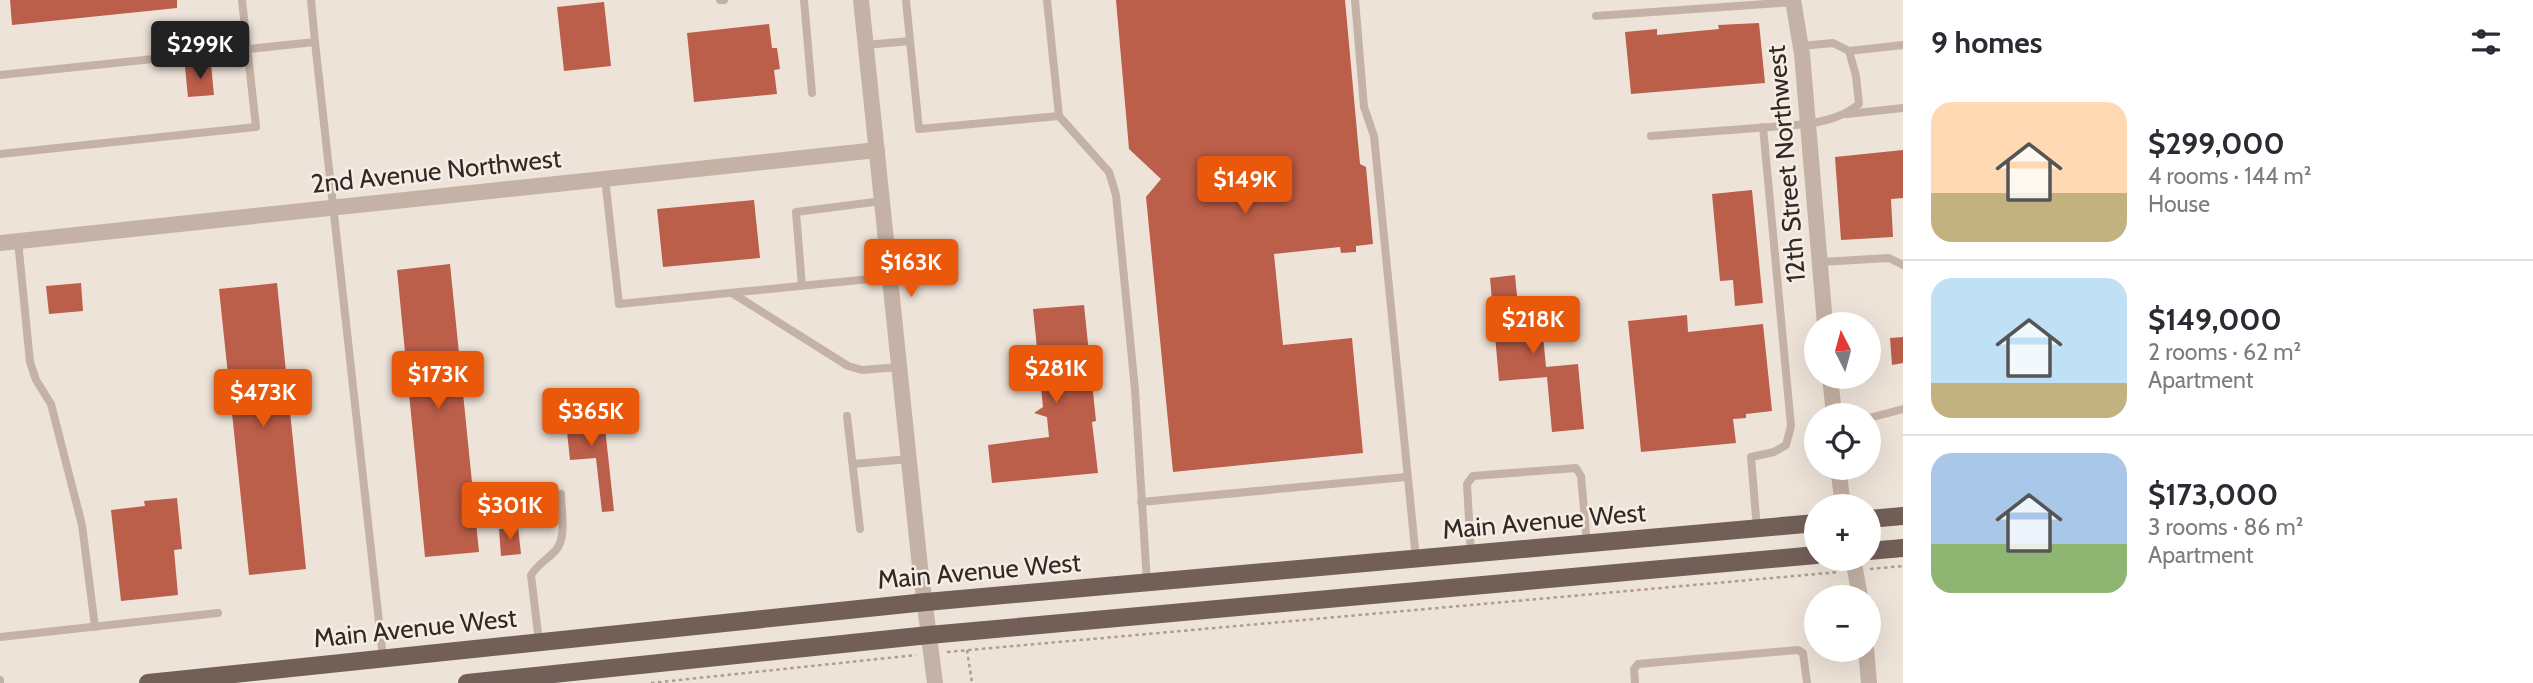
<!DOCTYPE html>
<meta charset="utf-8">
<style>
:root{--surface:#fff;--page:#f7f7f7;--text:#2b2b33;--muted:#7c7c81;--line:#e1e1e2;--accent:#ea580c}
body{margin:0;font-family:Cabin,sans-serif;background:var(--page);color:var(--text);height:100vh;display:flex;flex-direction:column;font-size:26px;white-space:nowrap}
*{box-sizing:border-box;margin:0}
p{font-size:23px;color:var(--muted)}
.icon{flex:none;width:38px;height:38px;fill:none;stroke:currentColor;stroke-width:2;stroke-linecap:round;stroke-linejoin:round}
.map{position:relative;flex:1;overflow:hidden}
.panel{display:flex;flex-direction:column;background:var(--surface);width:630px}
.panel>*{flex:none}
.needle{width:46px;rotate:354deg}
.buttons{position:absolute;left:1804px;top:312px;display:grid;gap:14px}
.buttons a{display:grid;place-items:center;width:77px;height:77px;border-radius:50%;background:var(--surface);box-shadow:0 7px 28px #0002;font-size:35px}
.price{position:absolute;translate:-50% -60px;padding:0 16px;border-radius:7px;background:var(--accent);color:#fff;font-size:23px;line-height:46px;filter:drop-shadow(0 2px 4px #0008)}
.price::after{content:'';position:absolute;left:50%;top:42px;width:21px;height:16px;margin-left:-10px;background:inherit;clip-path:polygon(0 0,100% 0,50% 100%)}
.price.selected{background:#222;color:#fff}
ul{padding:0;list-style:none}
li{display:flex;align-items:center;gap:21px;height:175px;padding:0 28px}
li+li{border-top:2px solid var(--line)}
li span{display:grid;place-items:center;flex:none;width:196px;height:140px;border-radius:21px;color:#555}
li>.icon{margin-inline-start:auto}
span .icon{width:84px;height:84px;fill:#fffc;stroke-width:1}
li b{font-size:30px}
h2{display:flex;justify-content:space-between;align-items:center;height:84px;padding:0 28px;font-size:30px}
main{display:flex;flex:1;min-height:0}
.map>svg:first-child{display:block}
</style>
<main>
<div class="map">
<svg width="1903" height="683" viewBox="0 0 1903 683">
<rect width="100%" height="100%" fill="#eee3d8"/>
<g fill="#bb5e4a">
<polygon points="10,0 177,0 177,8 12,25"/>
<polygon points="1116,0 1345,0 1360,164 1366,167 1373,244 1356,246 1356,252 1341,253 1340,247 1274,254 1283,345 1352,338 1363,453 1173,472 1146,197 1161,179 1129,149"/>
<polygon points="604,2 611,66 564,71 557,7"/>
<polygon points="1759,23 1765,83 1631,94 1625,32 1657,29 1657,35 1719,29 1718,25"/>
<polygon points="769,24 772,48 777,48 780,69 774,70 777,94 694,102 687,33"/>
<polygon points="211,64 214,95 188,97 185,67"/>
<polygon points="1903,150 1903,198 1891,199 1893,237 1841,240 1835,157"/>
<polygon points="1752,190 1763,303 1735,306 1733,280 1720,281 1712,194"/>
<polygon points="754,200 760,258 663,267 657,209"/>
<polygon points="450,264 479,552 425,557 397,270"/>
<polygon points="1515,275 1519,316 1541,314 1546,367 1578,364 1584,429 1552,432 1547,377 1499,381 1490,278"/>
<polygon points="81,283 83,311 49,314 46,286"/>
<polygon points="277,283 306,569 249,575 219,289"/>
<polygon points="1084,305 1096,421 1092,422 1098,473 992,483 988,445 1049,437 1047,417 1034,413 1043,407 1033,309"/>
<polygon points="1687,315 1688,332 1763,324 1772,411 1746,414 1746,418 1733,419 1736,443 1641,452 1628,321"/>
<polygon points="1903,337 1903,363 1892,365 1890,338"/>
<polygon points="603,409 614,511 602,512 596,458 570,460 565,413"/>
<polygon points="177,498 182,549 174,550 178,595 121,601 111,510 145,506 144,501"/>
<polygon points="518,527 521,554 501,556 499,529"/>
</g>
<g fill="none" stroke-linecap="round" stroke-linejoin="round">
<g stroke="#b19c90" stroke-width="2.5" stroke-dasharray="3.5 3.5" stroke-linecap="butt">
<polyline points="1870,569 1903,566"/>
<polyline points="967,650 972,683"/>
<polyline points="947,652 1839,572"/>
<polyline points="651,683 916,655"/>
</g>
<g stroke="#c5b2a6" stroke-width="8">
<polyline points="720,0 724,0"/>
<polyline points="804,0 812,93"/>
<polyline points="906,0 910,41"/>
<polyline points="1047,0 1059,116"/>
<polyline points="1355,0 1364,107 1374,136 1416,559"/>
<polyline points="1596,16 1794,2"/>
<polyline points="315,42 383,658"/>
<polyline points="865,45 910,41 919,129 1059,116 1109,172 1116,195 1135,390 1147,583"/>
<polyline points="1849,51 1903,45"/>
<polyline points="0,75 315,42 311,0"/>
<polyline points="1847,114 1903,108"/>
<path d="M1651,136L1808,124C1828,120 1843,117 1859,104L1856,76L1849,51L1833,43L1801,46"/>
<polyline points="0,154 256,127 242,0"/>
<polyline points="605,178 619,304 890,277"/>
<polyline points="18,241 30,362 36,380 51,404 82,525 95,627"/>
<polyline points="1820,262 1889,258 1903,265"/>
<polyline points="802,286 796,212 882,201"/>
<polyline points="732,293 848,366 862,370 899,367"/>
<polyline points="847,416 860,529"/>
<polyline points="1869,418 1903,409"/>
<polyline points="853,464 909,459"/>
<polyline points="1141,502 1406,477"/>
<polyline points="1757,529 1751,457 1774,452 1786,445 1791,426 1763,127"/>
<polyline points="1471,554 1467,484 1473,476 1576,468 1581,476 1587,544"/>
<polyline points="0,637 218,613"/>
<path d="M539,642L531,575C538,564 548,559 556,550C567,537 561,510 561,494"/>
<polyline points="0,680 0,683"/>
<polyline points="1635,683 1634,669 1638,664 1798,650 1803,653 1807,683"/>
</g>
<g stroke="#c5b2a6" stroke-width="16">
<polyline points="861,0 920,567 935,683"/>
<polyline points="1793,0 1802,54 1825,324"/>
<polyline points="0,243 877,150"/>
<polyline points="1830,376 1834,415"/>
<polyline points="1838,467 1843,506"/>
<polyline points="1853,558 1860,597"/>
<polyline points="1866,649 1869,683"/>
</g>
<g stroke="#725f58" stroke-width="18">
<polyline points="1869,519 1903,516"/>
<polyline points="1869,551 1903,548"/>
<polyline points="148,683 926,602 1816,523"/>
<polyline points="467,683 929,635 1816,555"/>
</g>
</g>
<g text-anchor="middle" stroke-width="5" stroke-linejoin="round" paint-order="stroke">
<g font-size="26" fill="#322926" stroke="#f7ede4">
<text transform="translate(1786 164) rotate(-95)" y="9">12th Street Northwest</text>
<text transform="translate(436 171) rotate(-6)" y="9">2nd Avenue Northwest</text>
<text transform="translate(1544 521) rotate(-5)" y="9">Main Avenue West</text>
<text transform="translate(979 571) rotate(-5)" y="9">Main Avenue West</text>
<text transform="translate(415 628) rotate(-6)" y="9">Main Avenue West</text>
</g>
</g>
</svg>
<div class="buttons">
<a><svg class="needle" viewBox="-14 -14 28 28"><path d="M0-13l5 13h-10z" fill="#e53935"/><path d="M0 13l5-13h-10z" fill="#7c7c81"/></svg></a>
<a><svg class="icon" aria-label="locate" viewBox="0 0 24 24"><circle cx="12" cy="12" r="6"/><path d="M12 2v4M12 18v4M2 12h4M18 12h4"/></svg></a>
<a>+</a>
<a>−</a>
</div>
<b class="price selected" style="left:200px;top:81px">$299K</b>
<b class="price" style="left:1245px;top:216px">$149K</b>
<b class="price" style="left:911px;top:299px">$163K</b>
<b class="price" style="left:1533px;top:356px">$218K</b>
<b class="price" style="left:1056px;top:405px">$281K</b>
<b class="price" style="left:438px;top:411px">$173K</b>
<b class="price" style="left:263px;top:429px">$473K</b>
<b class="price" style="left:591px;top:448px">$365K</b>
<b class="price" style="left:510px;top:542px">$301K</b>
</div>
<section class="panel">
<h2>9 homes<svg class="icon" aria-label="filters" viewBox="0 0 24 24"><path d="M4 7h16M4 17h16"/><circle cx="9" cy="7" r="2"/><circle cx="15" cy="17" r="2"/></svg></h2>
<ul>
<li><span style="background:linear-gradient(#ffd9b3 65%,#c2b280 0)"><svg class="icon" aria-label="home" viewBox="0 0 24 24"><path d="M3 11l9-7 9 7M6 9v11h12V9"/></svg></span><div><b>$299,000</b><p>4 rooms · 144 m²</p><p>House</p></div></li>
<li><span style="background:linear-gradient(#bfe0f5 75%,#c2b280 0)"><svg class="icon" aria-label="home" viewBox="0 0 24 24"><path d="M3 11l9-7 9 7M6 9v11h12V9"/></svg></span><div><b>$149,000</b><p>2 rooms · 62 m²</p><p>Apartment</p></div></li>
<li><span style="background:linear-gradient(#a9c7e8 65%,#8fb573 0)"><svg class="icon" aria-label="home" viewBox="0 0 24 24"><path d="M3 11l9-7 9 7M6 9v11h12V9"/></svg></span><div><b>$173,000</b><p>3 rooms · 86 m²</p><p>Apartment</p></div></li>
</ul>
</section>
</main>
